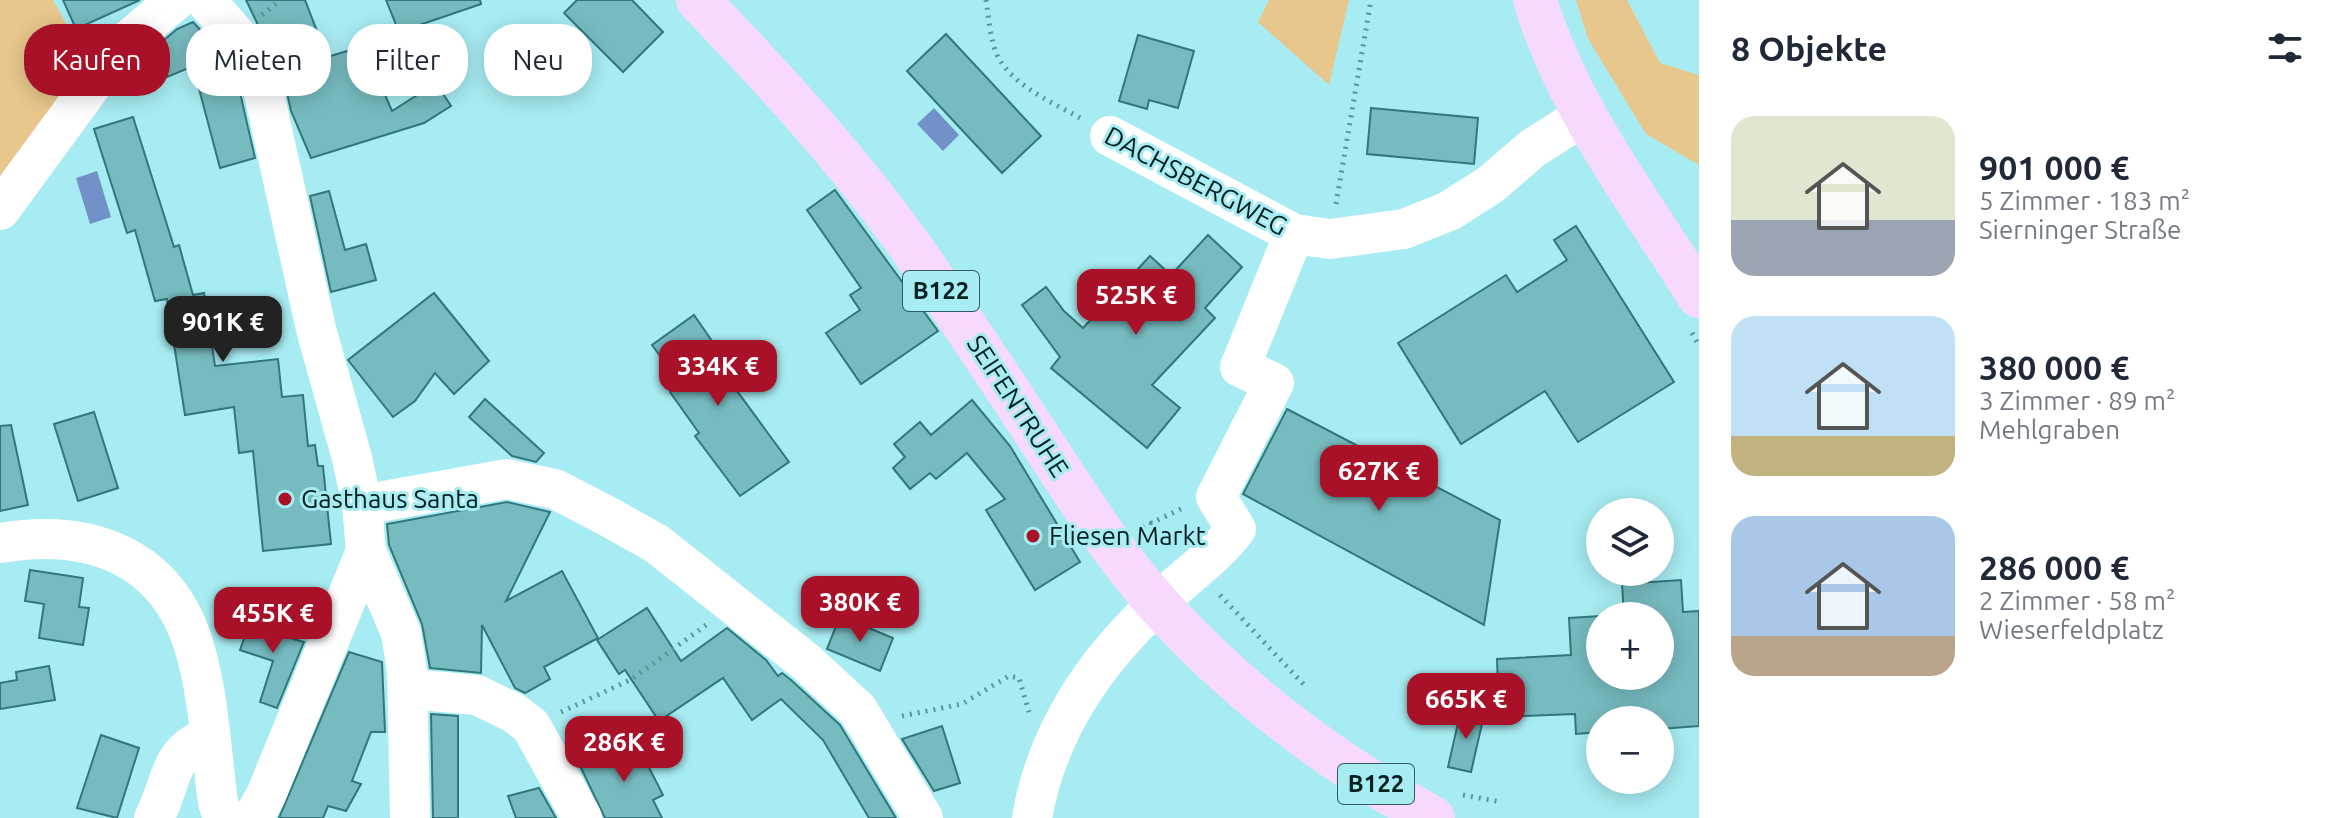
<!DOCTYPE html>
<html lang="de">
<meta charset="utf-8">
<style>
:root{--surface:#fff;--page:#f6f6f7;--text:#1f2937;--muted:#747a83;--accent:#a81128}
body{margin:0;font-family:Ubuntu,sans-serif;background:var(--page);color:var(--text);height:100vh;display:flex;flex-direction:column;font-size:30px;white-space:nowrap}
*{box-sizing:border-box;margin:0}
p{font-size:26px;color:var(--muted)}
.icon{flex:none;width:44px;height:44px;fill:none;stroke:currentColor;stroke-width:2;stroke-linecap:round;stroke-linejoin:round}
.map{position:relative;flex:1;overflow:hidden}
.side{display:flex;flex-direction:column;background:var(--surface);width:640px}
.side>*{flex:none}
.guide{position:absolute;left:24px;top:24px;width:760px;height:72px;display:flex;gap:16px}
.fabs{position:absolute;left:1586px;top:498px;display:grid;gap:16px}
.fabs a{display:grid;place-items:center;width:88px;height:88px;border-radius:50%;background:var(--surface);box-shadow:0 4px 20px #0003;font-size:40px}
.price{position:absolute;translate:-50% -68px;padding:0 18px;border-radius:16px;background:var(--accent);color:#fff;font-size:26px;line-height:52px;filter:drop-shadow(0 2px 4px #0008)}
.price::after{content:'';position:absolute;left:50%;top:48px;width:24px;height:18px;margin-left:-12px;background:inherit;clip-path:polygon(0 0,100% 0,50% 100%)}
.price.current{background:#222;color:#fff}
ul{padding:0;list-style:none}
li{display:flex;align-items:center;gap:24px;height:200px;padding:0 32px}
li span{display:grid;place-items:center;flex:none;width:224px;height:160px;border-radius:24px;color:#555}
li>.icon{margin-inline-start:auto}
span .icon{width:96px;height:96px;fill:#fffc;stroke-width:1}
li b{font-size:34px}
h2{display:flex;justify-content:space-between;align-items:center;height:96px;padding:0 32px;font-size:34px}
.pill{padding:0 28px;border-radius:32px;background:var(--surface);box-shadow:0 4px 20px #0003;font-size:28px;line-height:72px}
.pill.current{background:var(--accent);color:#fff}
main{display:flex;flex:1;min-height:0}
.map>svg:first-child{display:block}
</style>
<main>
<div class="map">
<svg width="1699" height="818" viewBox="0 0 1699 818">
<rect width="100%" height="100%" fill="#a7ecf2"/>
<g fill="#e8c78c">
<polygon points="0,0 53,0 91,68 0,179"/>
<polygon points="1269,0 1349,0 1329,85 1258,22"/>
<polygon points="1576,0 1627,0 1660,63 1699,75 1699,165 1646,134 1588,39"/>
</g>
<g fill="#7291c9">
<polygon points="934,108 959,135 943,151 917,124"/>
<polygon points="97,171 111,217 90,224 76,178"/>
</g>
<g fill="#76bbc0" stroke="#31777c" stroke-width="2">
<polygon points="63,0 140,0 76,29"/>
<polygon points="246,0 305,0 327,57 364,46 392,111 436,83 451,106 424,123 311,158 291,111 284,79"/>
<polygon points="386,0 480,0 481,4 399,32"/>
<polygon points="577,0 632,0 663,32 623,72 564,13"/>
<polygon points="193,22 218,49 241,97 255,158 220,168 193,66 148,85 138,62 177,29"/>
<polygon points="946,34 1041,136 1002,173 907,71"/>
<polygon points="1138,35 1194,51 1178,108 1149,100 1147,109 1119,101"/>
<polygon points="1371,108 1478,118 1474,164 1367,154"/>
<polygon points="133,117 174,247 179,245 193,295 204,293 215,366 278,359 282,397 303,395 308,446 315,445 318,466 323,466 331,544 263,551 253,451 239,453 234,407 185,415 167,299 155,301 135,230 127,233 94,129"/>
<polygon points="835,190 938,331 861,384 826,333 860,310 850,295 861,288 807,210"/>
<polygon points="329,191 345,250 366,244 376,280 331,292 310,196"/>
<polygon points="1576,226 1674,382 1578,442 1545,391 1461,444 1398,343 1506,275 1517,292 1567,260 1554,240"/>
<polygon points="1208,235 1242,267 1205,308 1215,318 1152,385 1180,408 1147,448 1051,368 1060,357 1022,305 1046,287 1064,311 1083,328 1150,256 1171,275"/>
<polygon points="434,293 489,361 454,394 435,373 415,401 393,417 348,360"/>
<polygon points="694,315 728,364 721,369 789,462 740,496 695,436 699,433 670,392 681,385 652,345"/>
<polygon points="485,399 544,453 536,462 512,456 469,417"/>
<polygon points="972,400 1010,446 1080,562 1035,590 986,510 1005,499 967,453 936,479 930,473 910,489 893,468 905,457 894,444 920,422 931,435"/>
<polygon points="1287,409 1500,520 1484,625 1243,494"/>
<polygon points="94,412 118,488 78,501 54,424"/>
<polygon points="11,425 28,505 0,511 0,426"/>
<polygon points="507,502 550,512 506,601 562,571 598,638 544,667 550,679 525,693 515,688 482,625 481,673 430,668 422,624 389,545 387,524"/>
<polygon points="30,570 83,578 79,607 89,608 83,645 39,638 44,604 25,601"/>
<polygon points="1681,580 1683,612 1699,611 1699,726 1660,729 1660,720 1600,720 1600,732 1576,734 1575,714 1499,717 1497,659 1571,655 1569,618 1600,616 1600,676 1660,676 1660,616 1624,616 1622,584"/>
<polygon points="647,608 681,661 727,628 766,660 778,676 782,673 791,680 840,725 896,818 869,818 823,740 781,699 752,720 723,678 659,721 625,670 619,674 597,640"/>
<polygon points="252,616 293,629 290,638 304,642 277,708 260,702 273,661 240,650"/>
<polygon points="840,616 893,638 880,671 827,649"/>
<polygon points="349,652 382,662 385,732 371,732 352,781 361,784 346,811 328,806 323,818 279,818"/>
<polygon points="49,666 55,700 0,709 0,683 17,680 16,672"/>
<polygon points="1461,710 1484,715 1471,772 1448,767"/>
<polygon points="431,714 458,716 458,818 433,818"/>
<polygon points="942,726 960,783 934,791 902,739"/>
<polygon points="101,735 139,748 117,818 77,808"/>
<polygon points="635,740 663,795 653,800 662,818 605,818 581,768"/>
<polygon points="539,788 556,818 516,818 508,796"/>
</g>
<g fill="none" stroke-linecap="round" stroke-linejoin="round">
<g stroke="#5f9397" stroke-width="5" stroke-dasharray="2 6" stroke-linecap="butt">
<path d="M986,0C989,18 990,39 997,55C1012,86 1054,103 1082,119"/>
<polyline points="262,15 281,0"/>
<polyline points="1336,204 1371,0"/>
<polyline points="1692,333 1699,346"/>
<polyline points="1150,522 1171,544"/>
<polyline points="1143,527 1185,507"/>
<polyline points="1220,595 1306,687"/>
<polyline points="561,712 632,679 706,625"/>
<polyline points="902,716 962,704 1009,676 1019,678 1029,712"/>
<polyline points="1463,795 1501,802"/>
</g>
<g stroke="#fff" stroke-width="40">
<polyline points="205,0 237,36 263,89 316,329 352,458 362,505 366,551 266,795 253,818"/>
<polyline points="1110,136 1294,234 1330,239 1404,229 1449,211 1490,185 1533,148 1585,115"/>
<polyline points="0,210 118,49 176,0"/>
<polyline points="362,505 507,479 555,489 609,517 657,544 806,662 858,710 923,818"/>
<path d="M0,543C87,528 166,554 194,646C209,695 211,751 218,802L223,818"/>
<polyline points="366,551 401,633 407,671 410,818"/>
<polyline points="408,689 477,695 514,713 531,726 582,818"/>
<path d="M154,818C173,783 166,753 209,737"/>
<path d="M1032,818C1047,730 1096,660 1161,600C1185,577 1217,555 1236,529L1216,497L1274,383L1240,367L1294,234"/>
</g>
<g stroke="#f7d9fd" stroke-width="44">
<path d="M698,0C772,77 844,155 907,242C955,309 1000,378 1045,447C1080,501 1115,556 1158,604C1235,690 1332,763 1433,818"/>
<path d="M1535,0C1567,107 1640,202 1699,296"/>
</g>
</g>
<g fill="#a81128" stroke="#a7ecf2" stroke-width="3">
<circle cx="285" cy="499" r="8"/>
<circle cx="1033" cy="536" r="8"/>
</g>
<g text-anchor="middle" stroke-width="6" stroke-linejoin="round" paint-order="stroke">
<g fill="#a7ecf2" stroke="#345c60" stroke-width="2">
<rect x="903" y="271" width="76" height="40" rx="6"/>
<rect x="1338" y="764" width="76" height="40" rx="6"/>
</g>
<g font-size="24" font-weight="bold" fill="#021f21">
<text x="941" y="299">B122</text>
<text x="1376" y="792">B122</text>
</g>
<g font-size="26" fill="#021f21" stroke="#a7ecf2">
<text transform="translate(1196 181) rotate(28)" y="9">DACHSBERGWEG</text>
<text transform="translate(1018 406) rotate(57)" y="9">SEIFENTRUHE</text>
</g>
<g font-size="26" fill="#021f21" stroke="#a7ecf2" text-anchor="start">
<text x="301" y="508">Gasthaus Santa</text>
<text x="1049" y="545">Fliesen Markt</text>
</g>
</g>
</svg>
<div class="fabs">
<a><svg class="icon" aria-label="layers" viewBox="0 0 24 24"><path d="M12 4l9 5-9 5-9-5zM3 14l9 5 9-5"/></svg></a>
<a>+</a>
<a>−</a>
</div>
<b class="price" style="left:1136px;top:337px">525K €</b>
<b class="price current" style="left:223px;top:364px">901K €</b>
<b class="price" style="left:718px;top:408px">334K €</b>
<b class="price" style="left:1379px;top:513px">627K €</b>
<b class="price" style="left:860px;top:644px">380K €</b>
<b class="price" style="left:273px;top:655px">455K €</b>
<b class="price" style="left:1466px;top:741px">665K €</b>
<b class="price" style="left:624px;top:784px">286K €</b>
<div class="guide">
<a class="pill current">Kaufen</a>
<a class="pill">Mieten</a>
<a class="pill">Filter</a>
<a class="pill">Neu</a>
</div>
</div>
<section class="side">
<h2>8 Objekte<svg class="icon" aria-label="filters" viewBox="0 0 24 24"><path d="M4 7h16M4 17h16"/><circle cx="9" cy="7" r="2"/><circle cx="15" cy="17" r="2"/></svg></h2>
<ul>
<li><span style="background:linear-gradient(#dfe7d0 65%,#9aa5b1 0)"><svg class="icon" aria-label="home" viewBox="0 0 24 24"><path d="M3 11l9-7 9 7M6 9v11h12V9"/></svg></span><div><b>901 000 €</b><p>5 Zimmer · 183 m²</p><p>Sierninger Straße</p></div></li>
<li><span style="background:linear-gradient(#bfe0f5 75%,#c2b280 0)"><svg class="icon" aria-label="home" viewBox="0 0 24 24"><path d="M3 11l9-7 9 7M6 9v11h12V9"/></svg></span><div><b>380 000 €</b><p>3 Zimmer · 89 m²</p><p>Mehlgraben</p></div></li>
<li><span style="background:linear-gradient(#a9c7e8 75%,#b9a48a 0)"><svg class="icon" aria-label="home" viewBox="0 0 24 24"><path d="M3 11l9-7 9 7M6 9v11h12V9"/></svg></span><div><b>286 000 €</b><p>2 Zimmer · 58 m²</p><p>Wieserfeldplatz</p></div></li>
</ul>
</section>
</main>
